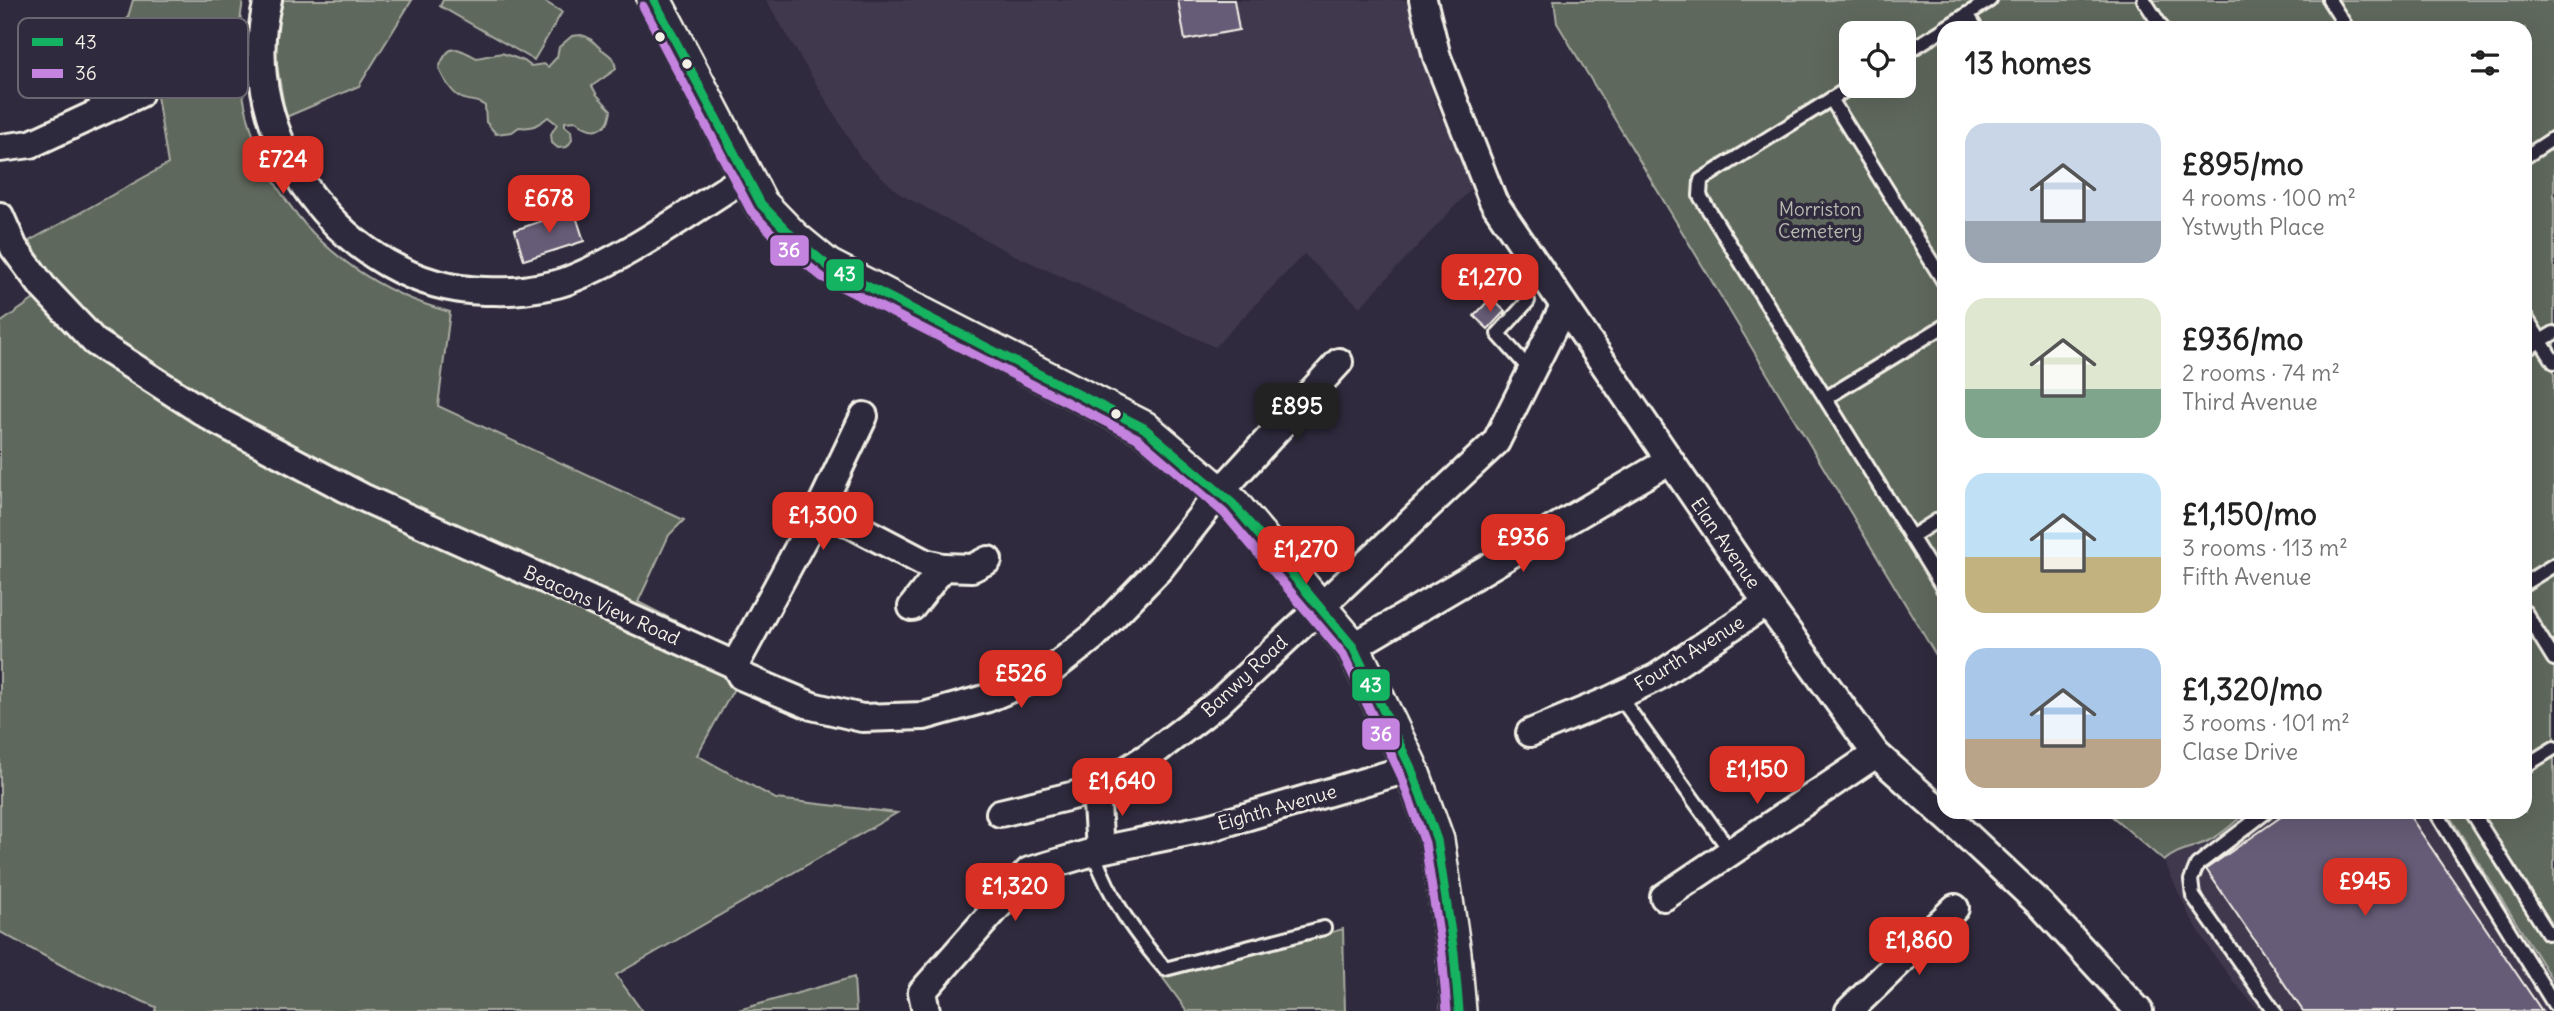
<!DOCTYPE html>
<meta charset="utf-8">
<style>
:root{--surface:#fff;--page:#f6f6f6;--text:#222;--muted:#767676;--accent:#d93025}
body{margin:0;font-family:Delius,sans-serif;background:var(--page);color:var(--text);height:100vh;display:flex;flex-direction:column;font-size:26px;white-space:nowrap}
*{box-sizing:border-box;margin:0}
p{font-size:23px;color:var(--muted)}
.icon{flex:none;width:38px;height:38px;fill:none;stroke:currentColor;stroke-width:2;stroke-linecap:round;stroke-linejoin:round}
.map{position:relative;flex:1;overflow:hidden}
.details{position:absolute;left:1937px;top:21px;width:595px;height:798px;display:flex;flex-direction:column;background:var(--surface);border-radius:21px;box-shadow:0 7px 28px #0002}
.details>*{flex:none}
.fabs{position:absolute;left:1839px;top:21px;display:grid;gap:14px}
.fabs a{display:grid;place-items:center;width:77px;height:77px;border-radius:14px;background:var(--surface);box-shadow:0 7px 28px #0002;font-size:35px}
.price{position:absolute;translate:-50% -60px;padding:0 16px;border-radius:14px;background:var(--accent);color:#fff;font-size:23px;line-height:46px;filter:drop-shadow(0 2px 4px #0008)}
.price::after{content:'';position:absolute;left:50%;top:42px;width:21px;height:16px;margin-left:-10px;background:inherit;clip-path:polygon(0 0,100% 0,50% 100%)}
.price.on{background:#222;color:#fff}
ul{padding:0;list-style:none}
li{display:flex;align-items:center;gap:21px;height:175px;padding:0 28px}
li span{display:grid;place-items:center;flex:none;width:196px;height:140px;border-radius:21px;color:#555}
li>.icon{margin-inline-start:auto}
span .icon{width:84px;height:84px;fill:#fffc;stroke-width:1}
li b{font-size:30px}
h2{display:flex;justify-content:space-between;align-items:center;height:84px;padding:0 28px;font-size:30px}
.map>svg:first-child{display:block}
</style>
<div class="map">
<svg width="2554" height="1011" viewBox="0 0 2554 1011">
<rect width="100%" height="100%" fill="#2f2a3d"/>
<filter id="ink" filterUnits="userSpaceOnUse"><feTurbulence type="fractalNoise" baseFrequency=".0143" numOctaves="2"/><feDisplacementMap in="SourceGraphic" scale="14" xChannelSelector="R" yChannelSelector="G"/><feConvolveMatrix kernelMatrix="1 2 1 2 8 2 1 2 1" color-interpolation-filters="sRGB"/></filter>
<g filter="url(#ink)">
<g fill="#40394e">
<polygon points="766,0 1406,0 1436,104 1474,186 1360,307 1304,254 1215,347 1010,253 900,194 860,157"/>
<polygon points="2247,812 2447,812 2554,983 2554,1011 2259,1011 2233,981 2213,954 2188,913 2164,861 2171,854 2210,840 2228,828"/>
</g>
<g fill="#5e685c" stroke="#a9aca2" stroke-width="2" fill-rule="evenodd">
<path d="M133,0H243C219,147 307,274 450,312L438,406L684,520L669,535L638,602L726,647L741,676L697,755L776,799L897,813L616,975L642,1011H155L156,1007L76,973L0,932V323L57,283L29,241L168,164L146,28L125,27Z"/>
<polygon points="281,0 412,0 359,86 286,117 275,54"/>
<polygon points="443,0 542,0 562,12 534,60 440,6"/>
<path d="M1554,0H2554V983L2447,812H2525V28H1944V664L1937,657L1557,23ZM1852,33H1904V86H1852Z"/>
<path d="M581,35C591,37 593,42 600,48C609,55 614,56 616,69L592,86L597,95L611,110C609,133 591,134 576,121L565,122V126L571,131L572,140L567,147L558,148L552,143L551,134L557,124L548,117C538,125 532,129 519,127L512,132L496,134L486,122L485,106C477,99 473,102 464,99C453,96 442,77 439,68C449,41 457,48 477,58L502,53L524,61L531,66L544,64L548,67L557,57L559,47L572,36Z"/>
<path d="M2107,812H2246C2235,822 2224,833 2210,840C2195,848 2177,849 2164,861Z"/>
<polygon points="1343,929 1345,1011 1187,1011 1163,978"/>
<polygon points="854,977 856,1011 735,1011"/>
</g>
<g fill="#665b77" stroke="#f4f1e8" stroke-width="2">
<polygon points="1178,0 1234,0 1239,30 1185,40"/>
<polygon points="574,210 584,241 524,260 515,230"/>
<polygon points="1491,298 1505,311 1488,329 1474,316"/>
<polygon points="2288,812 2407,812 2542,1011 2303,1011 2206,869"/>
</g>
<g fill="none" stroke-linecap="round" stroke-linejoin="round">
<g stroke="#f4f1e8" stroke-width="18">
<g id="service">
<polyline points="2144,0 2162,28"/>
<polyline points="2329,0 2347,28"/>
<polyline points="1967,14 1976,28"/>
<polyline points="1945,28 1990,0"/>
<polyline points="1904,54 1944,29"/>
<polyline points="1852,86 1701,180 1700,196 1944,590"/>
<polyline points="1831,99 1944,282"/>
<polyline points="2525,157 2554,138"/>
<polyline points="1528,301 1498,334 1531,371"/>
<polyline points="2525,316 2554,362"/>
<polyline points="2525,350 2554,333"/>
<polyline points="1826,398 1944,326"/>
<polyline points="1911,537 1944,516"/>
<polyline points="2525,583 2554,565"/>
<polyline points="2525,612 2554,659"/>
<polyline points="1619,696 1731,852"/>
<polyline points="2525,766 2554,748"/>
<polyline points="2266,812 2197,865 2191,880 2193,896 2274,1011"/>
<polyline points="2436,812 2554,1004"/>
<polyline points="2472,812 2548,933"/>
<path d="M1093,852C1112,901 1131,929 1165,969L1324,928"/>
</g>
</g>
<g stroke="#f4f1e8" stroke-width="32">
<g id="minor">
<path d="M268,0C233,135 345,288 485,291C497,291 510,292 522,290C537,288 555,286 569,280C632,255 689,212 747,176"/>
<polyline points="1423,0 1437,57 1493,201 1767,603 1876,754 1959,828 2041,905 2139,1011"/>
<polyline points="93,76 107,108"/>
<polyline points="0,148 31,144 139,94"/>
<polyline points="0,216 14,248 43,287 95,342 214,419 362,497 735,665 741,676 812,706 862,718 924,716 988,698 1047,673 1093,637 1160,568 1220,492 1339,362"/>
<polyline points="820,508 925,563 943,567"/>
<polyline points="912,607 943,567 972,568 988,560"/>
<polyline points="1353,647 1669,461"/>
<polyline points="735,665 820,508 864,416"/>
<polyline points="1530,733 1610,700 1657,677 1767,603"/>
<polyline points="1096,790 1100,850"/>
<polyline points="1000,813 1096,790 1149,756 1217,704 1496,442 1564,306"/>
<polyline points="1664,897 1876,754"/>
<polyline points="926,1011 922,992 1029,871 1100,850 1208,828 1411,768"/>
<polyline points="1849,1011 1955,908"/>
</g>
</g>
<g stroke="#f4f1e8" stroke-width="38">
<polyline id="tertiary" points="654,0 761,204 794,238 828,266 1144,428 1233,504 1353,647 1411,768 1437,840 1454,953 1459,1011"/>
</g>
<use href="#service" stroke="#2f2a3d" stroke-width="12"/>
<use href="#minor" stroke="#2f2a3d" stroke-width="26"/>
<use href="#tertiary" stroke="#2f2a3d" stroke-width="33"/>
<g stroke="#2f2a3d" stroke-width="14">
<polyline id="bus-1" points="654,0 761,204 794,238 828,266 1144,428 1233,504 1353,647 1411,768 1437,840 1454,953 1459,1011"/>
</g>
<g stroke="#2f2a3d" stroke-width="14">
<polyline id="bus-2" points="643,6 751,211 785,247 822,277 1137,438 1224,513 1343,654 1400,773 1425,843 1442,954 1447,1011"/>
</g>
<use href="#bus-1" stroke="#13b361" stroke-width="9"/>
<use href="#bus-2" stroke="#c483df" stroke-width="9"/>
</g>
</g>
<g fill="#f4f1e8" stroke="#2f2a3d" stroke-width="2.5">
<circle cx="660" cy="37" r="6"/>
<circle cx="687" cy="64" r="6"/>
<circle cx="1116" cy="414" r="6"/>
</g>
<g text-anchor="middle" stroke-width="7" stroke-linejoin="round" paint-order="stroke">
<g font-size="19" fill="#b8bab0" stroke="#2f2a3d">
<text x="1820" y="216">Morriston<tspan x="1820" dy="22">Cemetery</tspan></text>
</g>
<g font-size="19" fill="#f4f1e8" stroke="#2f2a3d">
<text transform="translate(1726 543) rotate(55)" y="7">Elan Avenue</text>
<text transform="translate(602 605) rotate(24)" y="7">Beacons View Road</text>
<text transform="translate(1689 653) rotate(-32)" y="7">Fourth Avenue</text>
<text transform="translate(1244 676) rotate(-43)" y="7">Banwy Road</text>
<text transform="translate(1277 807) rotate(-16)" y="7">Eighth Avenue</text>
</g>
</g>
<rect x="18" y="18" width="230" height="80" rx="10" fill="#2f2a3d" stroke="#6a6670" stroke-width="2"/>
<rect x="32" y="38" width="31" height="8" fill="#13b361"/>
<rect x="32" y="69" width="31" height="9" fill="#c483df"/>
<g font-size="19" fill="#f4f1e8">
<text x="75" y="49">43</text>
<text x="75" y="80">36</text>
</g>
<g stroke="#2f2a3d" stroke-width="2.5">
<rect x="769" y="234" width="41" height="33" rx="7" fill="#c483df"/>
<rect x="825" y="258" width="40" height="34" rx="7" fill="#13b361"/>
<rect x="1351" y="668" width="40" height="34" rx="7" fill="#13b361"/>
<rect x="1361" y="717" width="40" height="34" rx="7" fill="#c483df"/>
</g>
<g font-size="19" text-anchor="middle" font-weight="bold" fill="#fff">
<text x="789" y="257">36</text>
<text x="845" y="281">43</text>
<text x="1371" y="692">43</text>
<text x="1381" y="741">36</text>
</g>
</svg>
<div class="fabs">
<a><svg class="icon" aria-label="locate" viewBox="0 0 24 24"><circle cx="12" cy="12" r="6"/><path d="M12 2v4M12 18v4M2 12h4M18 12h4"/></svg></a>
</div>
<b class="price" style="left:283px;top:196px">£724</b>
<b class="price" style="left:549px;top:235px">£678</b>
<b class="price" style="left:1490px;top:314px">£1,270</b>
<b class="price on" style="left:1297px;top:443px">£895</b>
<b class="price" style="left:823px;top:552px">£1,300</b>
<b class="price" style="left:1523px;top:574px">£936</b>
<b class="price" style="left:1306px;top:586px">£1,270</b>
<b class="price" style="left:1021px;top:710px">£526</b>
<b class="price" style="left:1757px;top:806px">£1,150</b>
<b class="price" style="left:1122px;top:818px">£1,640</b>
<b class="price" style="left:2365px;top:918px">£945</b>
<b class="price" style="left:1015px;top:923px">£1,320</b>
<b class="price" style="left:1919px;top:977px">£1,860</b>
<section class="details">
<h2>13 homes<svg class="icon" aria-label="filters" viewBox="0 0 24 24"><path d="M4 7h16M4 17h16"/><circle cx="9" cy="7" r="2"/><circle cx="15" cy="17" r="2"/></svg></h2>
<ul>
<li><span style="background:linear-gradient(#c9d6e8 70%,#9aa5b1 0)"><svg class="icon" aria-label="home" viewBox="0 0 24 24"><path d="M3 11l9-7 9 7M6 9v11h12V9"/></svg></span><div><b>£895/mo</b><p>4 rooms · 100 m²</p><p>Ystwyth Place</p></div></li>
<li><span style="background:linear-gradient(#dfe7d0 65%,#7fa58c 0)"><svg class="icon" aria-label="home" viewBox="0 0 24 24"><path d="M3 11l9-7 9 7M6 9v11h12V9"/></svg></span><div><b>£936/mo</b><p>2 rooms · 74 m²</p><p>Third Avenue</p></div></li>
<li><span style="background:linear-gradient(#bfe0f5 60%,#c2b280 0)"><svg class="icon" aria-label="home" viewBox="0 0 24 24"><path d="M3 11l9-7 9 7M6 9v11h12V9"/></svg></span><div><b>£1,150/mo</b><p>3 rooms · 113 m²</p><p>Fifth Avenue</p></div></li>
<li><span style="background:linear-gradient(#a9c7e8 65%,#b9a48a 0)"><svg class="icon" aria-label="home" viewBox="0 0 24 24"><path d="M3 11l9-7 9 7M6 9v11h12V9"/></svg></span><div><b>£1,320/mo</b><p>3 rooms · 101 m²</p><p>Clase Drive</p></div></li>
</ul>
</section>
</div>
